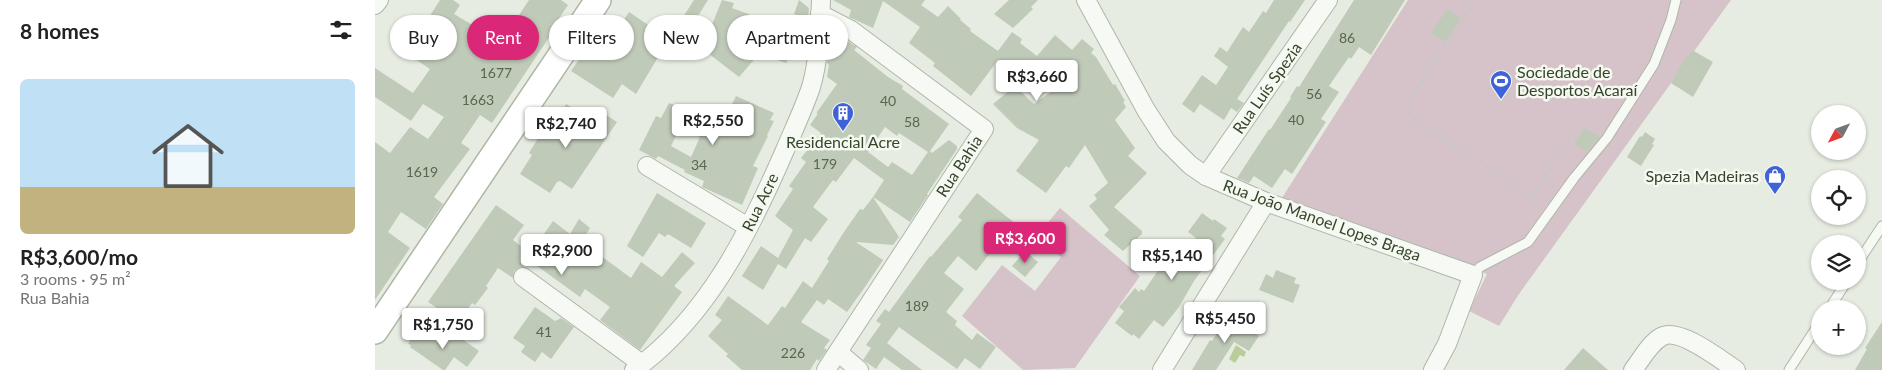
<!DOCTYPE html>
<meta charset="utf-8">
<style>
:root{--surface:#fff;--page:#f2f2f2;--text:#202124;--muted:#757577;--line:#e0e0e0;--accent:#db2777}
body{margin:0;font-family:Lato,sans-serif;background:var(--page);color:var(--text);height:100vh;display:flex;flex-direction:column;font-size:19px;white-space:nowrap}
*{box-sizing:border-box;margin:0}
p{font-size:16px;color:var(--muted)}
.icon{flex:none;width:28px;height:28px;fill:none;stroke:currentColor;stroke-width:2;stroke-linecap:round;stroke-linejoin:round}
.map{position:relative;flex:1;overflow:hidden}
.sheet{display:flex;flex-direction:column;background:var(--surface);width:375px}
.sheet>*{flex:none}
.hud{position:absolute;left:15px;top:15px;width:475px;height:45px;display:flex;gap:10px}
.needle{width:32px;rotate:229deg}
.tools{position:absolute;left:1436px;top:105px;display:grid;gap:10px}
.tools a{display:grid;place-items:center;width:55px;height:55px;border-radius:50%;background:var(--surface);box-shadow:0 1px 4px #0004;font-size:25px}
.price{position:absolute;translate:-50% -42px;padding:0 11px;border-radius:5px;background:#fff;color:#222;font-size:16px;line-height:32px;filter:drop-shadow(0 1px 2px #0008)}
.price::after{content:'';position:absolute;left:50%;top:30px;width:15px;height:11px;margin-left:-8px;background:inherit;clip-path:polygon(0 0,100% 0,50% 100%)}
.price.current{background:var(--accent);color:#fff}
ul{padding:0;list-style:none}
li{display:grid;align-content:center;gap:10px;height:265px;padding:0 20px}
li+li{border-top:1px solid var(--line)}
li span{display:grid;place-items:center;height:155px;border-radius:8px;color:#555}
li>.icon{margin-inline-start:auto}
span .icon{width:90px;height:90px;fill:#fffc;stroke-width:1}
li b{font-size:21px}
h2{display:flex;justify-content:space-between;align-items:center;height:60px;padding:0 20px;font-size:21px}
.chip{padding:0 18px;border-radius:22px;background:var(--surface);box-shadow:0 1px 4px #0004;font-size:18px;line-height:45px}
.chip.current{background:var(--accent);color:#fff}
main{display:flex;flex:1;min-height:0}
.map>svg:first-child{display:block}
</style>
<main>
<section class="sheet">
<h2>8 homes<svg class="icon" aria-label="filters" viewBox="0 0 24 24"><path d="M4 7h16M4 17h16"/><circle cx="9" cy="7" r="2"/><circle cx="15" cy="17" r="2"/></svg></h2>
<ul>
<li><span style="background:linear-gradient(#bfe0f5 70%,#c2b280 0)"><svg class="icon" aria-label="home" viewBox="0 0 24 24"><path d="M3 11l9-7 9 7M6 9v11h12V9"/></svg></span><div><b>R$3,600/mo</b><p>3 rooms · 95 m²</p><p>Rua Bahia</p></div></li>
</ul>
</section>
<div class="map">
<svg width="1507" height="370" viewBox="0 0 1507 370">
<rect width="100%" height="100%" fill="#e7ece2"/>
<g fill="#d6c3c9">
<polygon points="1033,0 1356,0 1144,294 1124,326 1094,311 1112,274 1066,255 905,201"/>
<polygon points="685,208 765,276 700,368 648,370 587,316 627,265 660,291 686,257 661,237"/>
</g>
<polygon fill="#b7ce9b" points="861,345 871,352 869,357 865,355 860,363 854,359"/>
<g fill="#c0cab9" fill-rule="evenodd">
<polygon points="65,0 78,0 85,5 79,14 114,35 123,23 134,30 154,0 186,0 193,5 179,26 181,27 117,123 105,115 86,143 95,149 59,197 68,204 51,229 26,212 13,232 35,248 0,300 0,142 15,153 35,127 53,139 69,117 48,104 36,121 0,97 0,68 38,93 55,69 34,55 50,32 46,30"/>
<polygon points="319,0 333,0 313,32 301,28"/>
<polygon points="347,0 359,3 357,8 423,32 418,51 411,63 384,54 364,77 329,50 336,40 331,39"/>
<polygon points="424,0 434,8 433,19 419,14"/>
<polygon points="458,0 550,0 546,5 563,17 573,6 586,19 585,20 596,29 595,31 623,51 637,32 647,39 645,43 662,56 680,35 697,50 707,39 719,49 716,53 721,57 738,85 740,84 750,101 748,102 751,107 740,120 760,148 753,156 772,173 739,207 767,231 767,234 748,251 729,235 734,230 714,206 722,199 719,195 733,183 710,145 694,168 691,166 671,193 641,171 664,140 642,128 618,104 640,86 659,104 680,89 659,68 651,79 623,60 596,96 558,66 560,63 534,43 545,27 508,1 498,28 474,17 476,10"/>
<polygon points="634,0 663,0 656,7 658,9 638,28 619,14"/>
<polygon points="899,0 930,0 915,22 914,21 862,99 869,103 862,112 856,108 849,120 825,104 819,113 807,104 827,75 841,85 853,67 839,56 845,47 852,52 868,27 874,32 888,11 891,13"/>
<polygon points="979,0 1030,0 996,55 984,47 976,59 974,57 954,86 964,92 946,119 951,122 917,174 910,169 897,188 879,176 874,183 862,178 894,129 895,130 916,98 915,97 922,86 924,87"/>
<polygon points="1072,9 1086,18 1070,42 1056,33"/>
<polygon points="254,12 294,39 261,94 247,84 238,98 196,71 212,48 222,54 236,33 239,35"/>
<path d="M466,37L482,47L479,50L513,77L528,86L527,89L574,124L555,151L557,153L574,140L582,146V149L552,194L553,195L535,222L498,197L509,180L479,158L461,182L458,180L438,207L453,219L436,242L430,238L411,269L403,264L388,290L367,276L386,246L403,258L418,230L400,216L418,189L414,186L431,162L426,158L446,133L435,125L442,115V112L462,84L452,77L454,65L452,63L453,55ZM510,127L522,136L524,133L553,152L537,175L517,162L513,167L493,152Z"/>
<polygon points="1317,50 1338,62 1318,97 1296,83 1312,56 1313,57"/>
<path d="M361,96L399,113L395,120L399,121L392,135L393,136L378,166L383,168L367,205L327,187L329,181L309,172L310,170L283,156L281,159L264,150L281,116L286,118L294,103L347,125ZM306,126L325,137L316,157L296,146Z"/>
<polygon points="191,104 224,125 231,115 242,122 197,189 185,181 182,182 175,193 145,174 157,155 154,153 165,135 169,138 182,118 180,116 187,106 189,108"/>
<polygon points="1209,128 1225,137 1212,152 1199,144"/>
<polygon points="1270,132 1280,139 1277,144 1279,145 1266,166 1252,157 1265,136 1267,137"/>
<polygon points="282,193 331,223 316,248 293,234 290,237 284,233 268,257 252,246"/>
<polygon points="602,193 641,224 622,248 621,246 601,271 583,256 569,273 589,289 571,312 582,321 580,325 597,340 602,333 621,347 605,369 590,358 582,369 524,327 512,343 547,370 527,370 509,357 501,369 488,360 496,348 491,345 506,324 501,321 510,309 514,312 555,256 556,257 587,220 583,217"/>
<polygon points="498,197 524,237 518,245 481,242 508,260 490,287 472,312 453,299 449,305 442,300 426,322 455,340 449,348 452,350 444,361 442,359 435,370 367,370 351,356 353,354 333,336 347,320 340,315 353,296 393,325 407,306 410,308 428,281 437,288 454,261 452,259 469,232 485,209 488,210"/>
<polygon points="121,205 149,225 138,240 156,254 171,236 169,234 178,221 195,234 204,219 215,228 209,238 225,249 222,253 256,278 266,262 287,277 307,252 320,263 299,286 307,292 265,350 225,320 235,307 210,289 205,297 158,263 143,268 139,271 138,278 123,268 111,286 113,288 100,305 97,303 81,325 62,312 62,308 53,302"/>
<polygon points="827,213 838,221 839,219 852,228 846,236 850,239 819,281 804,307 788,327 779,320 764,339 758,334 757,336 740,323 749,311 744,307 760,288 764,292 766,289 769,291 795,253 805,260 821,238 813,232"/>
<polygon points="650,251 663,262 650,277 637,266"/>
<polygon points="901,270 921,278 919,283 925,285 918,303 884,290 891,274 898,278"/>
<polygon points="160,307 180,321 186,318 199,327 176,359 167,352 160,362 146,352 150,346 138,338"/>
<polygon points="853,316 884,336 874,351 859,342 841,370 817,370 835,340 837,341"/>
<polygon points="1507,322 1507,370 1480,370 1492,349 1490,348"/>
<polygon points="42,328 69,347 79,333 104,351 92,367 79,357 70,370 68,370 35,347 36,345 33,344 36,339 35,338"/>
<polygon points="1208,348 1233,370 1189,370"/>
</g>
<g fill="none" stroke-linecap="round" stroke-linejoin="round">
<g stroke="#aeb7a7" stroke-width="11">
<g id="service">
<polyline points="1482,264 1507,226"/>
<polyline points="1098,275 1105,267 1153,242 1199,178 1232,138 1279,64 1296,20 1301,0"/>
<polyline points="1454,309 1472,281"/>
<polyline points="1414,370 1445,322"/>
</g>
</g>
<g stroke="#aeb7a7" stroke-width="20">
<g id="minor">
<polyline points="711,0 771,110 791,141 815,165 831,176 891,202 1098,275 1072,344 1058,370"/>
<polyline points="0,5 4,0"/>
<polyline points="445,14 476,30 609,129 451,370"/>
<polyline points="272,166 373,227"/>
<polyline points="831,176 953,0"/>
<polyline points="148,277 267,364"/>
<polyline points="463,352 484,370"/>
<path d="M259,370C332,318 375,231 410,150C419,129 429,108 436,87C444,60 445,28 446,0"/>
<polyline points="787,370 891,202"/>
<path d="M1258,370C1266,360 1274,344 1286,337C1303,326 1346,360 1361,370"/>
</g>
</g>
<g stroke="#aeb7a7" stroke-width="28">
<polyline id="secondary" points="0,331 223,0"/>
</g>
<polyline stroke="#c5cac0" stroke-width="2.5" stroke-dasharray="4 4" stroke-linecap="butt" points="1101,0 1028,111 1158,197 1200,130"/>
<use href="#service" stroke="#f7f9f5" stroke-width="9"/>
<use href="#minor" stroke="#f7f9f5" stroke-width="18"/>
<use href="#secondary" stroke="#fff" stroke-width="25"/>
</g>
<defs>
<g id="stadium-pin" transform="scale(1.125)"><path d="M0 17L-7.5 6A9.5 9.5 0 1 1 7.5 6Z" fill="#3f62d8" stroke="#f5f9f2"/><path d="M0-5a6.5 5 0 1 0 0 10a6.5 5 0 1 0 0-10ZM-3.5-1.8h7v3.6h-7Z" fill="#fff"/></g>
<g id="building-pin" transform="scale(1.125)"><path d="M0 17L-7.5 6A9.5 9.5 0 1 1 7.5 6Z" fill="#3f62d8" stroke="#f5f9f2"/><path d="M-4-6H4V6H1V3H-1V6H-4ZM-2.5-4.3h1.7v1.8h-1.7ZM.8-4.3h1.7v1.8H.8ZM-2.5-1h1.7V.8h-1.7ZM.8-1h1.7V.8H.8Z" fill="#fff"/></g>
<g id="shop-pin" transform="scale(1.125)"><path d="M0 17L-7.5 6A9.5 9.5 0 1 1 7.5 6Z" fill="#3f62d8" stroke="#f5f9f2"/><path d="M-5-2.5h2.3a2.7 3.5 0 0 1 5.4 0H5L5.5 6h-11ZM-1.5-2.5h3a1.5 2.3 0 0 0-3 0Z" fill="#fff"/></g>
</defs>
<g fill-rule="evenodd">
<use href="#stadium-pin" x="1126" y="81"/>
<use href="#building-pin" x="468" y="113"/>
<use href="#shop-pin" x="1400" y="176"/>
</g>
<g text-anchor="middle" stroke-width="5" stroke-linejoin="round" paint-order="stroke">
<g font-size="14" fill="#58664d">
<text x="972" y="43">86</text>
<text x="121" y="78">1677</text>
<text x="939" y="99">56</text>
<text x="103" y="105">1663</text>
<text x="513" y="106">40</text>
<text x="921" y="125">40</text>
<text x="537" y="127">58</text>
<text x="450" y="169">179</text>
<text x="324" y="170">34</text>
<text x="47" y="177">1619</text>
<text x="542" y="311">189</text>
<text x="169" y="337">41</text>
<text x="418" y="358">226</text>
</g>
<g font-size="16" fill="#354529" stroke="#f5f9f2" text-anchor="start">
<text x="1142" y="78">Sociedade de<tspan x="1142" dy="18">Desportos Acaraí</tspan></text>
<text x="468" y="148" text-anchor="middle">Residencial Acre</text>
<text x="1384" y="182" text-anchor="end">Spezia Madeiras</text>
</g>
<g font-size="16" fill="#354529" stroke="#f5f9f2">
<text transform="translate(892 88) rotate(-55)" y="6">Rua Luís Spezia</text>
<text transform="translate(584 166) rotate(-57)" y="6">Rua Bahia</text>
<text transform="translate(385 202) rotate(-64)" y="6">Rua Acre</text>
<text transform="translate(947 220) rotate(20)" y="6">Rua João Manoel Lopes Braga</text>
</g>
</g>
</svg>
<div class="tools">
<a><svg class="needle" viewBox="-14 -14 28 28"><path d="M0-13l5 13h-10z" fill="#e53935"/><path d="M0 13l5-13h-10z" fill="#757577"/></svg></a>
<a><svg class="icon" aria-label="locate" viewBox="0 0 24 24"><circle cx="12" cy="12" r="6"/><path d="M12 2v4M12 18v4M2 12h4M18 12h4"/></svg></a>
<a><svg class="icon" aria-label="layers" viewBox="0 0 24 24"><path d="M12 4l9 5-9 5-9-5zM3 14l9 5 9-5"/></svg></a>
<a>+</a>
</div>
<b class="price" style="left:662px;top:102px">R$3,660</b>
<b class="price" style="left:338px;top:146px">R$2,550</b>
<b class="price" style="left:191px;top:149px">R$2,740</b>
<b class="price current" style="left:650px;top:264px">R$3,600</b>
<b class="price" style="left:187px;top:276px">R$2,900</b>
<b class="price" style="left:797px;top:281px">R$5,140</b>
<b class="price" style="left:850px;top:344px">R$5,450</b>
<b class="price" style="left:68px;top:350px">R$1,750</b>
<div class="hud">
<a class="chip">Buy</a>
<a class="chip current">Rent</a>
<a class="chip">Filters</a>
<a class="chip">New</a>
<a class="chip">Apartment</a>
</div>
</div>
</main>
